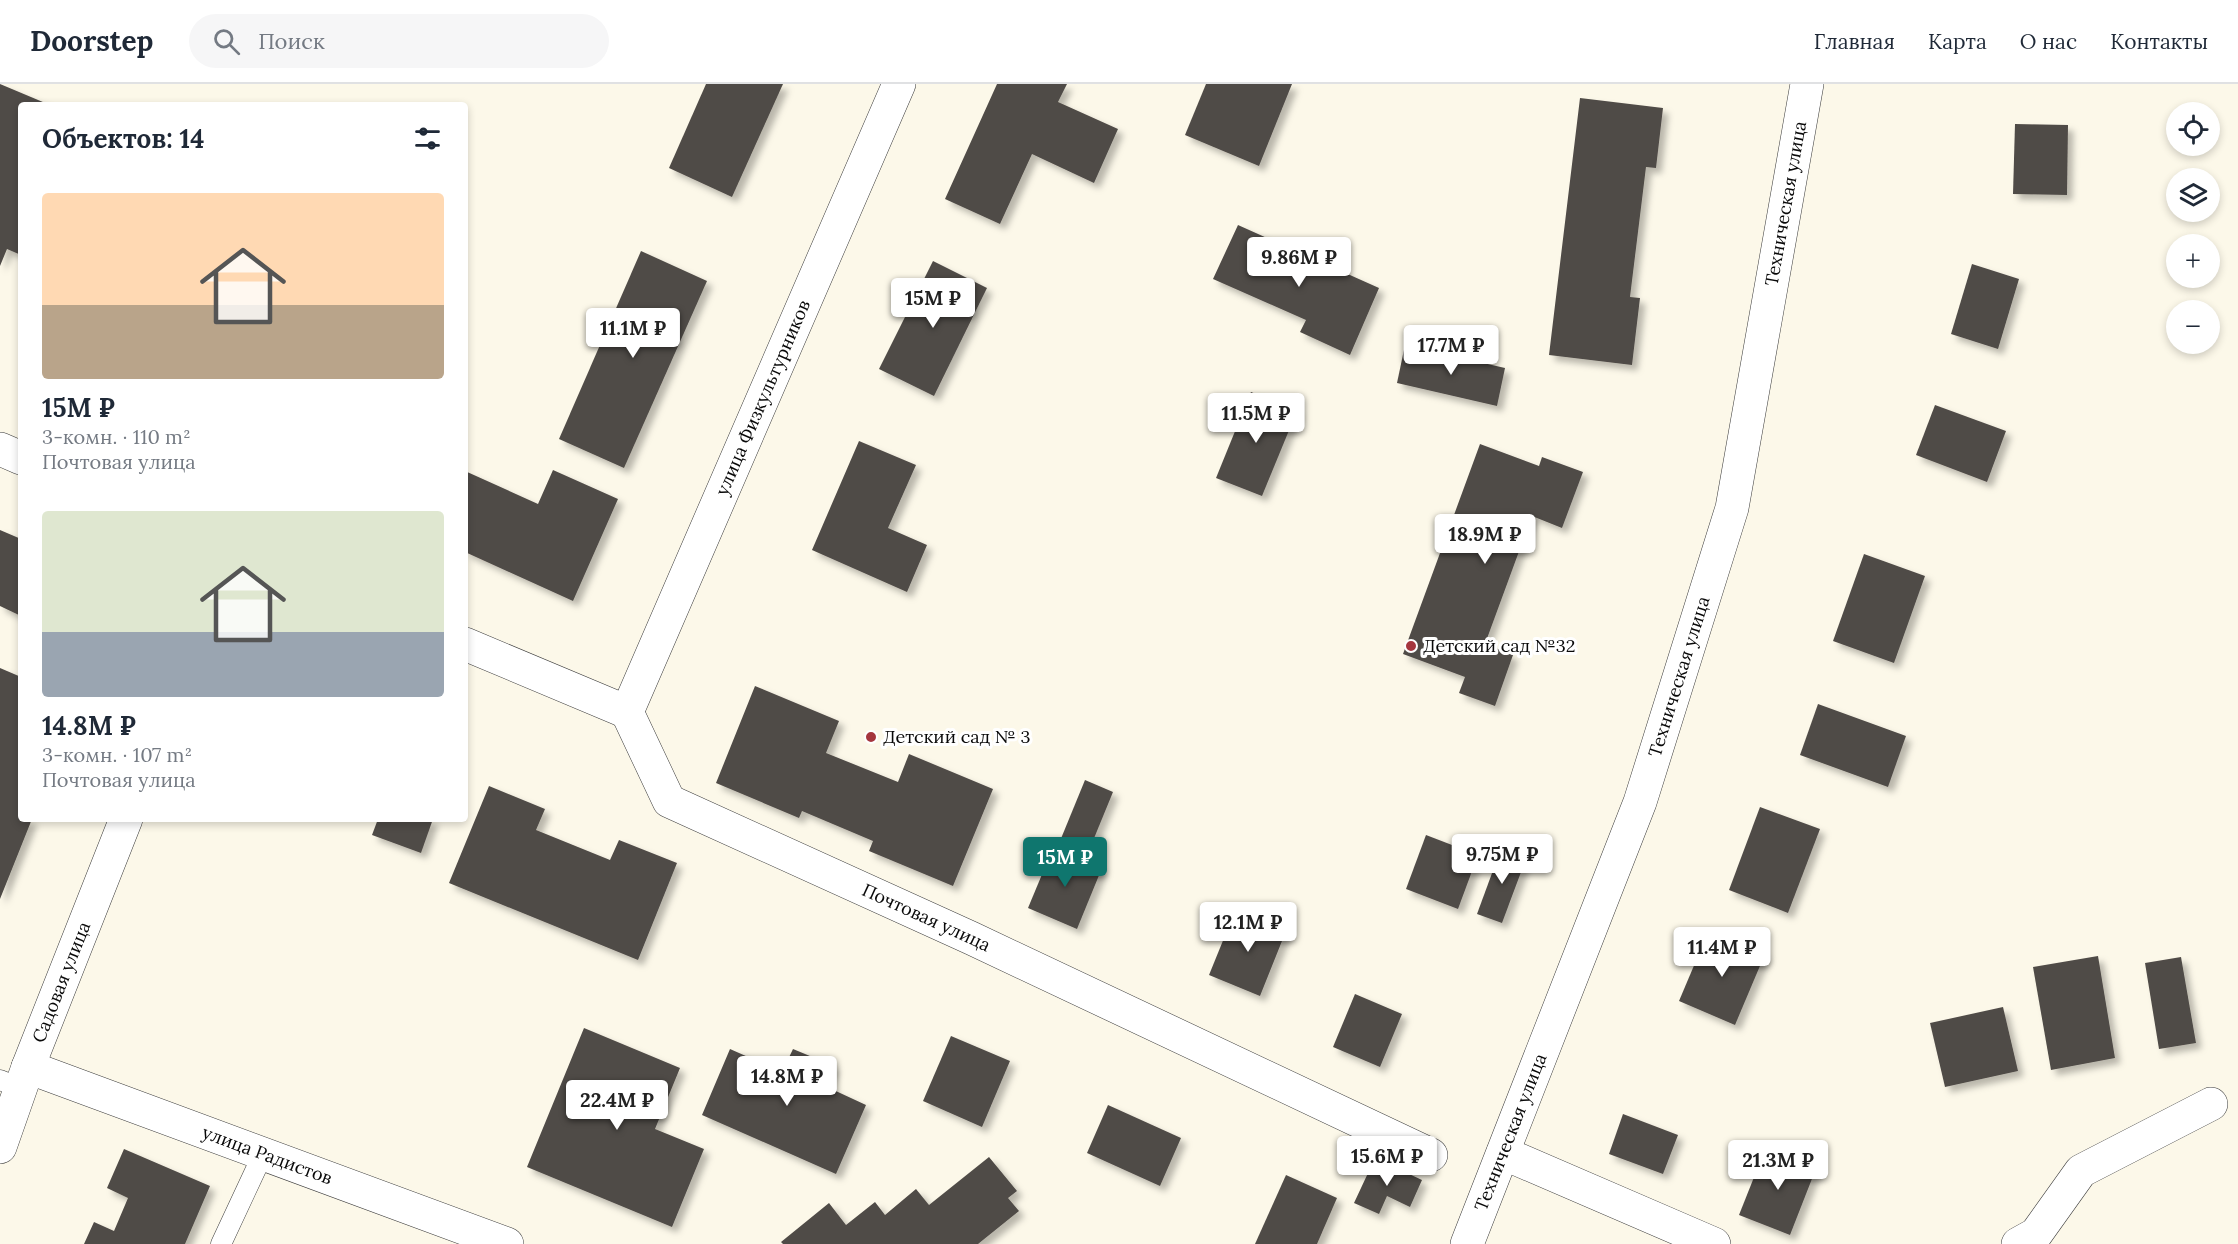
<!DOCTYPE html>
<html lang="ru">
<meta charset="utf-8">
<style>
:root{--surface:#fff;--page:#f6f6f7;--text:#1f2937;--muted:#747a83;--line:#e0e1e3;--accent:#0f766e}
body{margin:0;font-family:Lora,serif;background:var(--page);color:var(--text);height:100vh;display:flex;flex-direction:column;font-size:22px;white-space:nowrap}
*{box-sizing:border-box;margin:0}
p{font-size:20px;color:var(--muted)}
.icon{flex:none;width:33px;height:33px;fill:none;stroke:currentColor;stroke-width:2;stroke-linecap:round;stroke-linejoin:round}
.map{position:relative;flex:1;overflow:hidden}
.drawer{position:absolute;left:18px;top:18px;width:450px;height:720px;display:flex;flex-direction:column;background:var(--surface);border-radius:6px;box-shadow:0 3px 9px #0003}
.drawer>*{flex:none}
.tools{position:absolute;left:2166px;top:18px;display:grid;gap:12px}
.tools a{display:grid;place-items:center;width:54px;height:54px;border-radius:50%;background:var(--surface);box-shadow:0 3px 9px #0003;font-size:30px}
.price{position:absolute;translate:-50% -51px;padding:0 14px;border-radius:6px;background:#fff;color:#222;font-size:20px;line-height:39px;filter:drop-shadow(0 2px 3px #0008)}
.price::after{content:'';position:absolute;left:50%;top:36px;width:18px;height:14px;margin-left:-9px;background:inherit;clip-path:polygon(0 0,100% 0,50% 100%)}
.price.current{background:var(--accent);color:#fff}
ul{padding:0;list-style:none}
li{display:grid;align-content:center;gap:12px;height:318px;padding:0 24px}
li span{display:grid;place-items:center;height:186px;border-radius:6px;color:#555}
li>.icon{margin-inline-start:auto}
span .icon{width:108px;height:108px;fill:#fffc;stroke-width:1}
li b{font-size:26px}
h2{display:flex;justify-content:space-between;align-items:center;height:72px;padding:0 24px;font-size:26px}
header{display:flex;align-items:center;gap:36px;box-sizing:border-box;height:84px;padding:0 30px;background:var(--surface);border-bottom:2px solid var(--line)}
header strong{font-size:28px}
nav{display:flex;gap:33px;margin-inline-start:auto;font-size:21px}
.search{width:420px;height:54px;background:var(--page);display:flex;align-items:center;gap:15px;box-sizing:border-box;padding:0 21px;border-radius:33px;color:var(--muted);font-size:22px}
.map>svg:first-child{display:block}
</style>
<header>
<strong>Doorstep</strong>
<div class="search"><svg class="icon" aria-label="search" viewBox="0 0 24 24"><circle cx="10" cy="10" r="6"/><path d="M15 15l6 6"/></svg>Поиск</div>
<nav><a>Главная</a><a>Карта</a><a>О нас</a><a>Контакты</a></nav>
</header>
<div class="map">
<svg width="2238" height="1160" viewBox="0 0 2238 1160">
<defs>
<filter id="shadow"><feDropShadow dx="5.5" dy="5.5" stdDeviation="3" flood-color="#0004"/></filter>
</defs>
<rect width="100%" height="100%" fill="#fcf8e9"/>
<g fill="#504b47" filter="url(#shadow)">
<polygon points="0,0 50,21 21,21 21,171 7,165 0,182"/>
<polygon points="706,0 783,0 732,113 669,84"/>
<polygon points="997,0 1067,0 1058,18 1118,45 1094,99 1032,70 1000,140 945,115"/>
<polygon points="1206,0 1292,0 1259,82 1185,51"/>
<polygon points="1580,14 1663,24 1656,84 1646,83 1630,213 1640,214 1632,281 1549,271"/>
<polygon points="2015,40 2068,41 2067,111 2013,110"/>
<polygon points="1238,141 1379,204 1350,271 1300,248 1306,236 1213,195"/>
<polygon points="641,167 707,197 624,384 559,355"/>
<polygon points="933,177 987,204 934,312 879,285"/>
<polygon points="1972,180 2019,195 1998,265 1951,250"/>
<polygon points="1405,261 1505,284 1497,322 1397,299"/>
<polygon points="1251,308 1297,327 1262,412 1216,394"/>
<polygon points="1935,321 2006,347 1987,398 1916,371"/>
<polygon points="859,357 916,381 888,444 927,461 907,508 812,466"/>
<polygon points="1480,360 1539,382 1542,373 1583,388 1562,444 1532,432 1485,560 1513,571 1495,622 1459,609 1465,593 1403,570"/>
<polygon points="553,386 618,415 573,517 465,468 465,387 538,420"/>
<polygon points="0,446 21,455 21,532 0,522"/>
<polygon points="1864,470 1925,492 1894,579 1833,557"/>
<polygon points="0,584 21,593 21,735 32,735 0,815"/>
<polygon points="755,602 839,637 826,669 898,698 909,670 993,705 953,802 869,767 873,757 802,727 799,734 716,699"/>
<polygon points="1818,620 1906,652 1888,703 1800,671"/>
<polygon points="1085,696 1113,708 1088,769 1060,757"/>
<polygon points="489,702 545,725 536,746 610,776 619,756 677,779 638,876 449,799"/>
<polygon points="1760,723 1820,745 1788,829 1729,806"/>
<polygon points="378,735 433,735 421,769 372,751"/>
<polygon points="1426,751 1478,771 1458,825 1406,805"/>
<polygon points="1502,762 1527,772 1502,839 1477,830"/>
<polygon points="1053,764 1102,784 1077,845 1028,824"/>
<polygon points="1235,827 1286,847 1260,912 1209,891"/>
<polygon points="1709,846 1765,870 1735,941 1679,917"/>
<polygon points="2098,872 2115,974 2051,986 2033,883"/>
<polygon points="2181,873 2196,959 2159,965 2145,879"/>
<polygon points="1355,910 1402,930 1380,983 1333,963"/>
<polygon points="2003,923 2018,987 1945,1003 1930,939"/>
<polygon points="584,944 680,984 655,1045 704,1065 672,1143 527,1083"/>
<polygon points="951,952 1010,977 982,1043 923,1017"/>
<polygon points="730,965 782,988 793,965 834,982 825,1002 866,1021 836,1090 702,1031"/>
<polygon points="1108,1021 1181,1054 1160,1102 1087,1069"/>
<polygon points="1623,1030 1678,1051 1663,1090 1609,1070"/>
<polygon points="1766,1063 1817,1082 1790,1151 1739,1131"/>
<polygon points="124,1065 210,1102 185,1160 84,1160 94,1138 114,1147 128,1114 107,1104"/>
<polygon points="989,1073 1017,1107 1008,1114 1019,1127 978,1160 783,1160 781,1158 829,1119 846,1141 875,1118 885,1131 916,1105 929,1121"/>
<polygon points="1375,1074 1422,1096 1410,1123 1387,1112 1379,1130 1354,1119"/>
<polygon points="1286,1091 1337,1114 1317,1160 1255,1160"/>
</g>
<g fill="none" stroke-linecap="round" stroke-linejoin="round">
<g stroke="#3c3c3c" stroke-width="21">
<g id="service">
<polyline points="0,996 22,1005"/>
<polyline points="221,1160 263,1070"/>
</g>
</g>
<g stroke="#3c3c3c" stroke-width="34">
<g id="minor">
<polyline points="0,365 21,374"/>
<path id="s1" d="M627,628L669,717L971,854L1431,1071"/>
<path id="s2" d="M28,983L507,1160"/>
<polyline points="1503,1069 1714,1160"/>
<path id="s3" d="M1467,1160L1640,718L1732,424L1807,0"/>
<polyline points="2018,1160 2036,1150 2081,1087 2211,1020"/>
</g>
</g>
<g stroke="#3c3c3c" stroke-width="34">
<g id="tertiary">
<path id="s4" d="M465,560L627,628L899,0"/>
<path id="s5" d="M0,1063L28,983L126,735"/>
</g>
</g>
<use href="#service" stroke="#fff" stroke-width="20"/>
<use href="#minor" stroke="#fff" stroke-width="33"/>
<use href="#tertiary" stroke="#fff" stroke-width="33"/>
</g>
<g fill="#a5363e" stroke="#fff" stroke-width="2">
<circle cx="1411" cy="562" r="6"/>
<circle cx="871" cy="653" r="6"/>
</g>
<g text-anchor="middle" stroke-width="6" stroke-linejoin="round" paint-order="stroke">
<g font-size="18" fill="#090909" stroke="#fff">
<text dy="6" stroke="none"><textPath href="#s3" startOffset="1092">Техническая улица</textPath></text>
<text dy="6" stroke="none"><textPath href="#s4" startOffset="518">улица Физкультурников</textPath></text>
<text dy="6" stroke="none"><textPath href="#s3" startOffset="606">Техническая улица</textPath></text>
<text dy="6" stroke="none"><textPath href="#s1" startOffset="381">Почтовая улица</textPath></text>
<text dy="6" stroke="none"><textPath href="#s5" startOffset="176">Садовая улица</textPath></text>
<text dy="6" stroke="none"><textPath href="#s3" startOffset="120">Техническая улица</textPath></text>
<text dy="6" stroke="none"><textPath href="#s2" startOffset="255">улица Радистов</textPath></text>
</g>
<g font-size="18" fill="#090909" stroke="#fff" text-anchor="start">
<text x="1423" y="568">Детский сад №32</text>
<text x="883" y="659">Детский сад № 3</text>
</g>
</g>
</svg>
<div class="tools">
<a><svg class="icon" aria-label="locate" viewBox="0 0 24 24"><circle cx="12" cy="12" r="6"/><path d="M12 2v4M12 18v4M2 12h4M18 12h4"/></svg></a>
<a><svg class="icon" aria-label="layers" viewBox="0 0 24 24"><path d="M12 4l9 5-9 5-9-5zM3 14l9 5 9-5"/></svg></a>
<a>+</a>
<a>−</a>
</div>
<b class="price" style="left:1299px;top:204px">9.86M ₽</b>
<b class="price" style="left:933px;top:245px">15M ₽</b>
<b class="price" style="left:633px;top:275px">11.1M ₽</b>
<b class="price" style="left:1451px;top:292px">17.7M ₽</b>
<b class="price" style="left:1256px;top:360px">11.5M ₽</b>
<b class="price" style="left:1485px;top:481px">18.9M ₽</b>
<b class="price" style="left:1502px;top:801px">9.75M ₽</b>
<b class="price current" style="left:1065px;top:804px">15M ₽</b>
<b class="price" style="left:1248px;top:869px">12.1M ₽</b>
<b class="price" style="left:1722px;top:894px">11.4M ₽</b>
<b class="price" style="left:787px;top:1023px">14.8M ₽</b>
<b class="price" style="left:617px;top:1047px">22.4M ₽</b>
<b class="price" style="left:1387px;top:1103px">15.6M ₽</b>
<b class="price" style="left:1778px;top:1107px">21.3M ₽</b>
<section class="drawer">
<h2>Объектов: 14<svg class="icon" aria-label="filters" viewBox="0 0 24 24"><path d="M4 7h16M4 17h16"/><circle cx="9" cy="7" r="2"/><circle cx="15" cy="17" r="2"/></svg></h2>
<ul>
<li><span style="background:linear-gradient(#ffd9b3 60%,#b9a48a 0)"><svg class="icon" aria-label="home" viewBox="0 0 24 24"><path d="M3 11l9-7 9 7M6 9v11h12V9"/></svg></span><div><b>15M ₽</b><p>3-комн. · 110 m²</p><p>Почтовая улица</p></div></li>
<li><span style="background:linear-gradient(#dfe7d0 65%,#9aa5b1 0)"><svg class="icon" aria-label="home" viewBox="0 0 24 24"><path d="M3 11l9-7 9 7M6 9v11h12V9"/></svg></span><div><b>14.8M ₽</b><p>3-комн. · 107 m²</p><p>Почтовая улица</p></div></li>
</ul>
</section>
</div>
